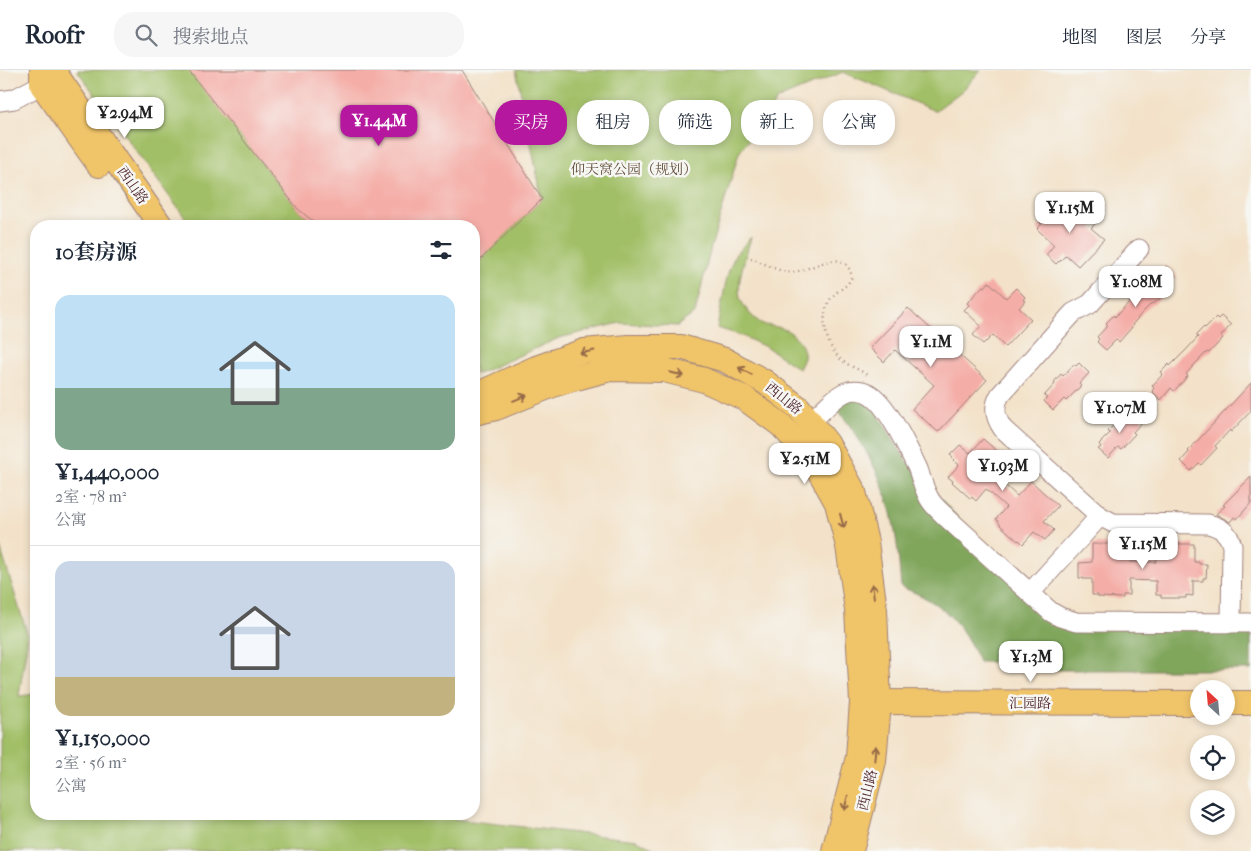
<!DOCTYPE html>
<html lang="zh">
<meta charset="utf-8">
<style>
:root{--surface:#fff;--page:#f6f6f7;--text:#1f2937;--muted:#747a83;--line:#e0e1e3;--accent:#b5179e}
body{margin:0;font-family:"IM FELL French Canon","Noto Serif SC",serif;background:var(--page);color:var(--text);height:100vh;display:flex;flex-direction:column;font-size:19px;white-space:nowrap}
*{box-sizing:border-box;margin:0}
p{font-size:16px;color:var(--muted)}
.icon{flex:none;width:28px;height:28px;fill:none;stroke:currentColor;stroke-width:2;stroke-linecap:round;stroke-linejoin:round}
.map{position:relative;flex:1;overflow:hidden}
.side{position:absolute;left:30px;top:150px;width:450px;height:600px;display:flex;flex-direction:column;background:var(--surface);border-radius:20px;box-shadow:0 2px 8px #0003}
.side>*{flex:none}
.guide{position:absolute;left:495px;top:30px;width:475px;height:45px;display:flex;gap:10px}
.needle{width:32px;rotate:334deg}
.buttons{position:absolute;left:1190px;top:610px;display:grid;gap:10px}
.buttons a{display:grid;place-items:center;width:45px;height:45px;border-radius:50%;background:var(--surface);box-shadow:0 2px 8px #0003;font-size:25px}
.price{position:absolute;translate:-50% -42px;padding:0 11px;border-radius:10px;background:#fff;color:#222;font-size:16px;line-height:32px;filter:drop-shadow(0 1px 2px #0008)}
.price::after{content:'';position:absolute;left:50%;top:30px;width:15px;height:11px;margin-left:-8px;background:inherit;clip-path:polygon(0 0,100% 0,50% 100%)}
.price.active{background:var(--accent);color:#fff}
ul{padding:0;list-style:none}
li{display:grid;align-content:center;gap:10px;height:265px;padding:0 25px}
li+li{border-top:1px solid var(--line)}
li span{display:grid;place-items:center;height:155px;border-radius:15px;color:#555}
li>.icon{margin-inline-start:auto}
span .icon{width:90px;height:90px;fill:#fffc;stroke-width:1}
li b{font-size:21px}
h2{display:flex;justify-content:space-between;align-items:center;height:60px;padding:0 25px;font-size:21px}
.tag{padding:0 18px;border-radius:20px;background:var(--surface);box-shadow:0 2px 8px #0003;font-size:18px;line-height:45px}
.tag.active{background:var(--accent);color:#fff}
header{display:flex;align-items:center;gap:30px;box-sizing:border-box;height:70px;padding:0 25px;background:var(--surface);border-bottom:1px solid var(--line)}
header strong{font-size:24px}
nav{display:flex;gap:28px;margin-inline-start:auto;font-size:18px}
.search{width:350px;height:45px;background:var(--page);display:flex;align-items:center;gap:12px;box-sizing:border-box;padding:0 18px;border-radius:20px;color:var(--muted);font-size:19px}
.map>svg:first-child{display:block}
</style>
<header>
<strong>Roofr</strong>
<div class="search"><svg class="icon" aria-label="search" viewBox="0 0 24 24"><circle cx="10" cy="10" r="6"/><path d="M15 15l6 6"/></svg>搜索地点</div>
<nav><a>地图</a><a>图层</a><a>分享</a></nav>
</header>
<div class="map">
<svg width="1251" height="781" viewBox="0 0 1251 781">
<rect width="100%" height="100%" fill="#f6f6f2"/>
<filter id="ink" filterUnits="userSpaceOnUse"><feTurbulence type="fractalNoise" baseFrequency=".02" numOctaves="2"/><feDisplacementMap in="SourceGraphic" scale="10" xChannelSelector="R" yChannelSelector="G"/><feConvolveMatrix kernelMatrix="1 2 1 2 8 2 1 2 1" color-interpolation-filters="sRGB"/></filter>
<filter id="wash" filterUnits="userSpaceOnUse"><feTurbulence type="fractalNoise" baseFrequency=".0096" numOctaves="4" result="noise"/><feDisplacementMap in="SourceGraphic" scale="20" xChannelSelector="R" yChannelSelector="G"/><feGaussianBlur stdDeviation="1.12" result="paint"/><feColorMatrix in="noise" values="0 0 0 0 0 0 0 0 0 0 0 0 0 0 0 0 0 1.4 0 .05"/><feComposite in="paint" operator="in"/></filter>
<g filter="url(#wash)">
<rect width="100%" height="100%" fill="#f3e2c9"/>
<g fill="#a1bf66" stroke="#766f48">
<polygon points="77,0 189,0 298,139 319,156 191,156"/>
<polygon points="516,0 981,0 963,20 935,41 843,2 778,29 739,83 711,177 695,243 677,256 620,253 559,268 480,303 474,304 474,196 542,129"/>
<path d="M751,167C747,184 736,210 740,228C743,237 754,250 763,254C770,257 779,256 786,260C795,264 806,277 804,288C803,291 801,295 799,299L768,278L740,265L717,258L727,206L735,185Z"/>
<polygon points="0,477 28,566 19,626 36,624 36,744 268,744 269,751 331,744 453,744 454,749 637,770 659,781 0,781"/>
</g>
<path fill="#80a65b" stroke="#656243" d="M854,328L861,329L877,342L903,386L1044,545L1251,560V600H1041L1003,592H979C961,551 943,533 901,517C899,495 898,473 893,452C885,411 864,373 838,340C842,333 846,331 854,328Z"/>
<g id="blocks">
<g fill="#f5ada7">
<polygon points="188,0 462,0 542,129 474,196 474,156 319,156 298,139"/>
<polygon points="1062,132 1079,148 1089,138 1098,147 1096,149 1098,151 1091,158 1104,169 1078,196 1066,185 1059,192 1059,191 1056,194 1046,185 1054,175 1037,159 1042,154 1040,153 1056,136 1057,136"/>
<polygon points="1166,196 1176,206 1166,217 1168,219 1154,234 1152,233 1142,243 1132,255 1133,256 1119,272 1117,269 1106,280 1097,272 1099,269 1097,267 1108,255 1106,253 1114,245 1115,247 1132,229 1143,217 1141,216 1149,207 1150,209 1161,198 1163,199"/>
<polygon points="989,212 1006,228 1016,218 1025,227 1023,230 1025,231 1019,238 1031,249 1005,277 993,265 986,272 986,271 983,274 973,265 981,256 964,240 969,235 967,233 983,216 985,217"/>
<polygon points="908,238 987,310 938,362 912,339 934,315 895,280 884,292 870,278"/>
<polygon points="1221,246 1231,255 1221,266 1223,268 1209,283 1207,282 1196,293 1186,304 1188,306 1174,321 1171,318 1161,330 1152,321 1154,318 1152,316 1163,304 1161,302 1169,294 1170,296 1187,279 1198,267 1196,265 1204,257 1205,258 1216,247 1218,249"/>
<polygon points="1079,293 1089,303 1079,314 1081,316 1066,331 1064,329 1053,340 1044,331 1047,328 1044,326 1055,314 1054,312 1061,304 1063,306 1074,294 1076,296"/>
<polygon points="1251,313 1251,341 1231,362 1230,360 1215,376 1217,378 1201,395 1199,393 1191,401 1181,391 1189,382 1188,381"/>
<polygon points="1133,341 1143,351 1133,362 1135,364 1121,379 1118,377 1108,388 1098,379 1101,377 1099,374 1110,363 1108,361 1116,353 1117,354 1128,343 1130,344"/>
<polygon points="983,369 1011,393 997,408 1017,426 1031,411 1058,436 1044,451 1054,460 1045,470 1034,462 1023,474 1019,470 1018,471 1000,455 1000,454 996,449 1006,437 986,419 976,431 972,427 971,429 952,412 953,411 948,407 959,395 952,388 953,387 950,385 960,375 970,383"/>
<polygon points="1251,407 1251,433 1237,449 1234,447 1230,452 1216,444 1225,436 1223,435"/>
<polygon points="1092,474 1130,474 1130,492 1156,492 1156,474 1194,474 1194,492 1199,492 1199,494 1207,494 1206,508 1203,508 1203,511 1193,511 1193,526 1186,525 1186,528 1161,528 1161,525 1156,525 1156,511 1129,510 1129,525 1123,525 1123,528 1098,527 1098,525 1092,525 1092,509 1083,509 1083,508 1079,508 1079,493 1092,492"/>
</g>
</g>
</g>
<g filter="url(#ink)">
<use href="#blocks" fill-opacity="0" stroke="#9e807a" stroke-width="1"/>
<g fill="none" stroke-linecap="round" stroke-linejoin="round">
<g stroke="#9e807a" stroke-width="21">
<g id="minor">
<polyline points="0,31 14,29 54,8"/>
<path d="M1139,179L1090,234L1073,243L1000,325C993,337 995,348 1003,359L1100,446L1113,453L1208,454C1221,457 1229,463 1232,476L1231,553"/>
<path d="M811,352C819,344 835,326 846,322C854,319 864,320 871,325C888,336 909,380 918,399C921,409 924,419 929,428C933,436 941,442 947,448L1051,542L1060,547L1076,552L1251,553"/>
<polyline points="1030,523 1100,446"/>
</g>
</g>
<g stroke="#9e807a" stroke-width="26">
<g id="major">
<polyline points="42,0 42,15 99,95"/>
<polyline points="55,0 57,6 161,156"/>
<polyline points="474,326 536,298 584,281 628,277 681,277 725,290 765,312 799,338 827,373 854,422 866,472 875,540 879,633 874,691 851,781"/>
<polyline points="474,343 496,338 558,313 610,299 664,300 704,310 744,328 781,355 812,388 837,433 848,476 857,540 862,632 858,687 834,781"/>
<polyline points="863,632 1199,633"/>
<polyline points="1226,633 1251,633"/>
</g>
</g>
<path stroke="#9e807a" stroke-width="2.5" stroke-dasharray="1 4" stroke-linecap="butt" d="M751,188C762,192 780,203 792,202C814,201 843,174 852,206C848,218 838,219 831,228C818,247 826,279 844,292C851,297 860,299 868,306"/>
<use href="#minor" stroke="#fff" stroke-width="19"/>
<use href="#major" stroke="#f0c469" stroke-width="24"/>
</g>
<defs><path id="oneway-shaft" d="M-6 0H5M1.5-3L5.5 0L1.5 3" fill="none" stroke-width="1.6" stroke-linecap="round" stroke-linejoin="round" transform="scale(1.25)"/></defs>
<g stroke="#956947">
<use href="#oneway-shaft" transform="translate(587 282) rotate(169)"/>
<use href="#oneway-shaft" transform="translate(745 301) rotate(-151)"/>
<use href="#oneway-shaft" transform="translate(677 304) rotate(14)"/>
<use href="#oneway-shaft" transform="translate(520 328) rotate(-22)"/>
<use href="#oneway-shaft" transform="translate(842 451) rotate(75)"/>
<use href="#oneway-shaft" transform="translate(873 521) rotate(-98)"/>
<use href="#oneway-shaft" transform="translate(875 683) rotate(-85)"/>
<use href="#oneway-shaft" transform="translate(846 733) rotate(104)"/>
</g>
</g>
<g text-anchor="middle" stroke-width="5" stroke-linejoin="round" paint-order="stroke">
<g font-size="14" fill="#644f3d" stroke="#f6f6f2">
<text x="634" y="104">仰天窝公园（规划）</text>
</g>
<g font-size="14" fill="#4a1f2b" stroke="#f6f6f2">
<text transform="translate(133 115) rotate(55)" y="5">西山路</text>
<text transform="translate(784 328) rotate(39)" y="5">西山路</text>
<text x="1030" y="638">汇园路</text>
<text transform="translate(867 720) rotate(-76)" y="5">西山路</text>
</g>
</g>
</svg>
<div class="buttons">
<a><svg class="needle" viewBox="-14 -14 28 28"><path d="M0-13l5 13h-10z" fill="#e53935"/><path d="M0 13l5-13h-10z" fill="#747a83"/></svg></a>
<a><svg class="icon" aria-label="locate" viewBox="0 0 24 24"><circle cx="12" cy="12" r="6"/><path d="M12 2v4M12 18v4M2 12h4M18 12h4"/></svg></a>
<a><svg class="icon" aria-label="layers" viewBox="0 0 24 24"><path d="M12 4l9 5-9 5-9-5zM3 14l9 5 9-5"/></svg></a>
</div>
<b class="price" style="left:125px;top:69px">¥2.94M</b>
<b class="price active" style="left:379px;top:77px">¥1.44M</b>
<b class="price" style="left:1070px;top:164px">¥1.15M</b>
<b class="price" style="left:1136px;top:238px">¥1.08M</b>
<b class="price" style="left:931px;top:298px">¥1.1M</b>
<b class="price" style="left:1120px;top:364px">¥1.07M</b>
<b class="price" style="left:805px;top:415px">¥2.51M</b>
<b class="price" style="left:1003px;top:422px">¥1.93M</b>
<b class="price" style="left:1143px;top:500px">¥1.15M</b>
<b class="price" style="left:1031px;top:613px">¥1.3M</b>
<div class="guide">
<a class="tag active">买房</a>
<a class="tag">租房</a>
<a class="tag">筛选</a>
<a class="tag">新上</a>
<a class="tag">公寓</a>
</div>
<section class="side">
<h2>10套房源<svg class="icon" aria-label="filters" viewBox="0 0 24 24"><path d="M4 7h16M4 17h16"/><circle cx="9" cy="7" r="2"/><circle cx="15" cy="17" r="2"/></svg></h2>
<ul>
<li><span style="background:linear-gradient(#bfe0f5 60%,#7fa58c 0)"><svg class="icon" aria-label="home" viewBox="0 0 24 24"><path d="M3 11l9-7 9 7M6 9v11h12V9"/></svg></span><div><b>¥1,440,000</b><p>2室 · 78 m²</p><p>公寓</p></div></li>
<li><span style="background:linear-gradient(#c9d6e8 75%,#c2b280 0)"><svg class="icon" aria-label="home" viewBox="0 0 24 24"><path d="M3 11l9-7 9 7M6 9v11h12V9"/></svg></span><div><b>¥1,150,000</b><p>2室 · 56 m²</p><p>公寓</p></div></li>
</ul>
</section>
</div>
